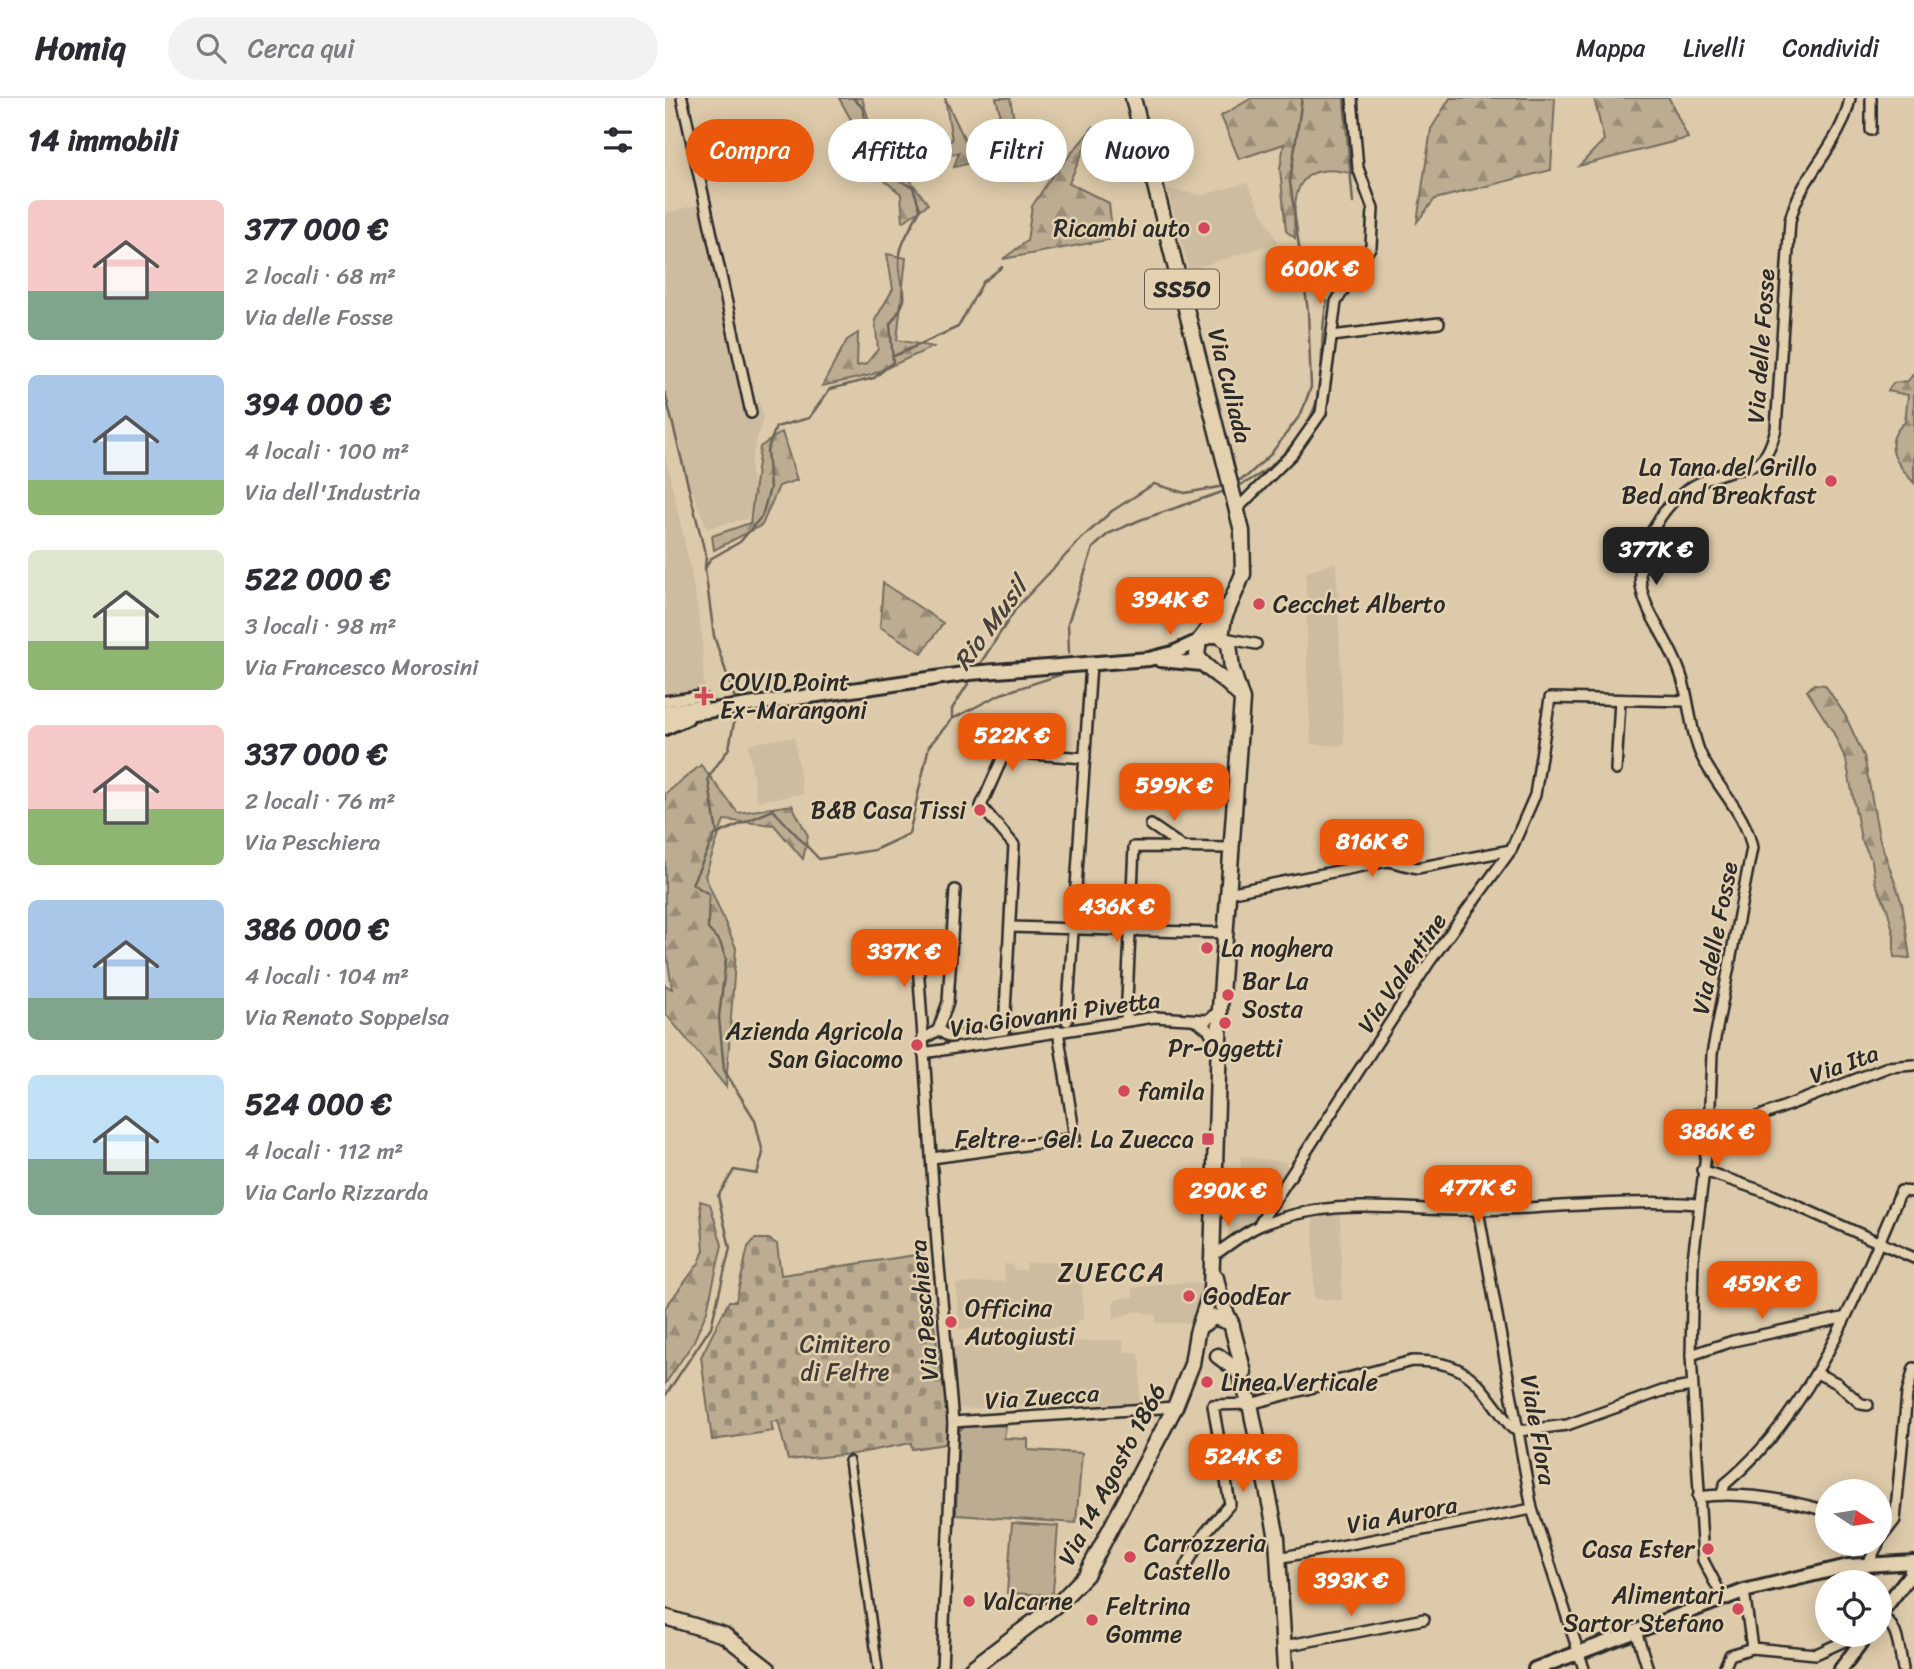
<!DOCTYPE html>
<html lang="it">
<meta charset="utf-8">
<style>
:root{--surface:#fff;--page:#f2f2f3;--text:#2b2b33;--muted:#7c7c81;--line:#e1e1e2;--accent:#ea580c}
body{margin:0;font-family:Sriracha,sans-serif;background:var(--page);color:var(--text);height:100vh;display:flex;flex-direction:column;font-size:26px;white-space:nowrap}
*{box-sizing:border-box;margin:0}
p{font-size:23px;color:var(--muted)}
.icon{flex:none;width:38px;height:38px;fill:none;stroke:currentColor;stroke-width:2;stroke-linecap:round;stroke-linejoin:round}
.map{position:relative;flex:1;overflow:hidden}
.sheet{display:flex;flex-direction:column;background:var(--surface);width:665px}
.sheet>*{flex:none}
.hud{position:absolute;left:21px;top:21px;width:665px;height:63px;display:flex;gap:14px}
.needle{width:46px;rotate:102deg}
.fabs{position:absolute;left:1150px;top:1381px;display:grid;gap:14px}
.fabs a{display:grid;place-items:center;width:77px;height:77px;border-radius:50%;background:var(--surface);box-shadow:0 4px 18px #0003;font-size:35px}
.price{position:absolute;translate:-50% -60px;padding:0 16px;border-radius:14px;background:var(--accent);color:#fff;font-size:23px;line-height:46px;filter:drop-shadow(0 2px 4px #0008)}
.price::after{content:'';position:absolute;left:50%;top:42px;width:21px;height:16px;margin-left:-10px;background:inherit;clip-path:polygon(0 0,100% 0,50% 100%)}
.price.selected{background:#222;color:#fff}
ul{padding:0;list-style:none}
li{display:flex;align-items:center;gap:21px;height:175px;padding:0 28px}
li span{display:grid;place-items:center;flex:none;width:196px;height:140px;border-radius:10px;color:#555}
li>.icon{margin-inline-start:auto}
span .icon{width:84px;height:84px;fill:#fffc;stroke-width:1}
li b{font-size:30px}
h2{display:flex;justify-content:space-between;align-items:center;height:84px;padding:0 28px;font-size:30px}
.chip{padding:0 24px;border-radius:32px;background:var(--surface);box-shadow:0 4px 18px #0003;font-size:24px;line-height:63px}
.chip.selected{background:var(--accent);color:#fff}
header{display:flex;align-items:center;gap:42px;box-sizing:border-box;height:98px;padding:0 35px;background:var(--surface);border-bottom:2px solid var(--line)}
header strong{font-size:33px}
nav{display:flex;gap:38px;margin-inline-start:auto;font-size:24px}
.search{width:490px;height:63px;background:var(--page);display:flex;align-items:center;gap:18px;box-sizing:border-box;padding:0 24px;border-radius:38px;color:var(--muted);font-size:26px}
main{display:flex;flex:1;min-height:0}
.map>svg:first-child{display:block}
</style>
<header>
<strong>Homiq</strong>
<div class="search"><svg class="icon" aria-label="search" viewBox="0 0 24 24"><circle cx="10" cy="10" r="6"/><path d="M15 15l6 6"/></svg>Cerca qui</div>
<nav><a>Mappa</a><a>Livelli</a><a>Condividi</a></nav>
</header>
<main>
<section class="sheet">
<h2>14 immobili<svg class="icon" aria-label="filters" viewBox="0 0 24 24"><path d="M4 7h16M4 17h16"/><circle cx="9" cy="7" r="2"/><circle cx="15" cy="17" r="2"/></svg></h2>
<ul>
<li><span style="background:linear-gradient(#f6c9c9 65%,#7fa58c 0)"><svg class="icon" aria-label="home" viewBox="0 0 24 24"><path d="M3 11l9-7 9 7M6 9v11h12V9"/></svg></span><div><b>377 000 €</b><p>2 locali · 68 m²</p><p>Via delle Fosse</p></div></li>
<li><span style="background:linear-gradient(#a9c7e8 75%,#8fb573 0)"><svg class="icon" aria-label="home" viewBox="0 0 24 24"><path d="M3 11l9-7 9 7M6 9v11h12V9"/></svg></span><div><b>394 000 €</b><p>4 locali · 100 m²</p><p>Via dell'Industria</p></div></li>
<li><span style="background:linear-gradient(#dfe7d0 65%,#8fb573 0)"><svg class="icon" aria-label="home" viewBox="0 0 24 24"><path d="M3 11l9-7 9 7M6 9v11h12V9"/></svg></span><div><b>522 000 €</b><p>3 locali · 98 m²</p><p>Via Francesco Morosini</p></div></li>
<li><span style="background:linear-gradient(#f6c9c9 60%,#8fb573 0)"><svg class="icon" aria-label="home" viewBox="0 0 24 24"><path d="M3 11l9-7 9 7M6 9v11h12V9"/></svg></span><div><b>337 000 €</b><p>2 locali · 76 m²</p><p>Via Peschiera</p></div></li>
<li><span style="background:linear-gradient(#a9c7e8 70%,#7fa58c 0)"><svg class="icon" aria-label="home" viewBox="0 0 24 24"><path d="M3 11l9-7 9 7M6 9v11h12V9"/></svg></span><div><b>386 000 €</b><p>4 locali · 104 m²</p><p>Via Renato Soppelsa</p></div></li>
<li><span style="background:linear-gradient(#bfe0f5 60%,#7fa58c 0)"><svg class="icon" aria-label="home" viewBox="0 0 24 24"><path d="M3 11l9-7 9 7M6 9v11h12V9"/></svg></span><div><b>524 000 €</b><p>4 locali · 112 m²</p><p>Via Carlo Rizzarda</p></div></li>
</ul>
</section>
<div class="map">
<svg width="1249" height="1571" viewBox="0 0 1249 1571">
<defs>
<pattern id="forest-firs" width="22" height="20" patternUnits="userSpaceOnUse" patternTransform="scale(1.75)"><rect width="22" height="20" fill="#bcad92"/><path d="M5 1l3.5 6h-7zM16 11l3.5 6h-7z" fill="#998d77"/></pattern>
<pattern id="cemetery-stones" width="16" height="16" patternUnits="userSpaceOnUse" patternTransform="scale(1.75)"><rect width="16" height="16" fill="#bcad92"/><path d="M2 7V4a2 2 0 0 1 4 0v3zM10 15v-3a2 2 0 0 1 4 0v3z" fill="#998d77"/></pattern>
</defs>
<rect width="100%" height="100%" fill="#ddcaaa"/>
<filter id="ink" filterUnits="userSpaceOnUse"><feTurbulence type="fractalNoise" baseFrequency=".0143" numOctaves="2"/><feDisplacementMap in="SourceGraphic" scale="14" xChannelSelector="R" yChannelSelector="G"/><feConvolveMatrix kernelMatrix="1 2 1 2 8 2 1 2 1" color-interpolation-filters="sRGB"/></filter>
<g filter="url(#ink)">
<g fill="#cdbc9f">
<polygon points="582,85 613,144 524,172 502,91 537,97"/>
<polygon points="39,105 74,264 80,263 87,299 95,306 98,321 86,362 86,376 91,396 89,410 82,421 42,430 16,365 0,298 0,115"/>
<polygon points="0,356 26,473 37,538 39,589 53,603 0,609"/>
<polygon points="671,464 679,643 679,648 646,646 642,572 641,474"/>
<polygon points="129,639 138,696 92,703 83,646"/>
<polygon points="576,1058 621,1064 620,1090 591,1127 564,1138 560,1095 574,1094"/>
<polygon points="675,1113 677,1202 649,1201 648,1119"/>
<polygon points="416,1162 418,1220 407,1229 294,1231 291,1186 340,1183 339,1166 347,1167 350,1172 361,1172 362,1165"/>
<polygon points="519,1184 538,1186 528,1225 491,1225 491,1217 471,1213 449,1220 448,1206 451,1201 468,1199 467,1190"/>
<polygon points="458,1242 459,1254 473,1254 476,1264 474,1304 295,1311 290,1300 287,1248"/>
</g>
<g fill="url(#forest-firs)" stroke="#746c5e" stroke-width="2">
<polygon points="174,0 197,0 206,30 263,106 238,124 236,96 220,83"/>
<polygon points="280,0 307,57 359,64 341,73 309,64 289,69 294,54 242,71 287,42"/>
<polygon points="331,0 345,0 351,32 336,36 337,52 323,32 335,15"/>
<path d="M587,0H685L692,77C634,60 626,90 630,140L621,133L615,71L619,46L574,61L556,18Z"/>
<polygon points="785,0 890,0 886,72 770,101 752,124 766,31"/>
<polygon points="929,0 1004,0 1023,40 914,68 939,42"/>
<polygon points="429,28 404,85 444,105 448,141 338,161 362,143 367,108 385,81"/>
<polygon points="222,156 241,160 232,242 268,249 206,277 157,288 182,242 193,235 192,268 201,266 213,251 210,222 228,191"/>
<path d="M1249,275V385C1232,366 1215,346 1240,324L1243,297L1223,293L1228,285L1243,283Z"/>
<polygon points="117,334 132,382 114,388 97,427 49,452 47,438 85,425 95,349"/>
<polygon points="218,485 278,525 257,555 215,529"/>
<polygon points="1149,586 1160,587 1180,617 1199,658 1214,739 1237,805 1245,860 1229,859 1229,837 1222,810 1210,784 1207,763 1196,741 1181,662 1168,634 1142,593"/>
<polygon points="36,667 73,715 127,707 143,738 138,761 109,727 59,722 40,778 71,850 61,989 0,915 0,887 7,891 0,844 0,696"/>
<polygon points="35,1103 45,1106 57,1147 42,1213 28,1245 0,1286 0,1210 34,1165 39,1152"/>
</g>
<polygon fill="url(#cemetery-stones)" stroke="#746c5e" stroke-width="2" points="90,1141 104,1141 112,1146 116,1177 258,1156 287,1345 247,1351 246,1345 189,1356 123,1362 113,1323 106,1324 108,1333 47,1342 36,1259 64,1203 71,1203 83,1149"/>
<g fill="#bcad92" stroke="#746c5e" stroke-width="2">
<polygon points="303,1326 341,1328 339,1340 363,1341 363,1352 417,1355 411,1425 291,1417 294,1333"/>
<polygon points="347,1425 393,1428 388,1494 384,1497 342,1495"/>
</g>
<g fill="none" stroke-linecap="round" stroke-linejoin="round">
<g stroke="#6a6358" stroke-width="2.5">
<polyline points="679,0 688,105"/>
<polyline points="229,258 293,229 318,184 337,169"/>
<polyline points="0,295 41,459 40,469"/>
<polyline points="570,384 581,379 605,357 636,316 646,289 643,213 625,84 637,0"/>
<path d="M573,388C607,374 647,333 654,294C659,264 655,232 662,203"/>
<polyline points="404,555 403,525 428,450 443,436 475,422 563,392"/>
<polyline points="313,569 352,509 416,441 447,413 489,386 520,395 560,388"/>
<path d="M71,604L49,538L40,471L45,461L75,444L97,418L105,390L102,353L111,329L144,320L165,291L209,280L228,264L225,226C251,192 234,197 234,164C234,146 248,127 255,111L248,89L232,81L202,35L198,10L188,0"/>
<polyline points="287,621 336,596 404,574"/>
<polyline points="52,735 43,680 64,650 71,614"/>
<polyline points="0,1298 46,1229 65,1150 53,1098 69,1072 92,1076 98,1055 90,1022 59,972 54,919 61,861 55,844 43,831 44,796 27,786 50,737 108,712 154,761 209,752 244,736 264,648 287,621 287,611 306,581"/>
</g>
<g stroke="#2b2b2b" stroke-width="12">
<polyline id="pedestrian" points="184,1363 213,1571"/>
</g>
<g stroke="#2b2b2b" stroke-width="14">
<g id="minor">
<polyline points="17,0 86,315"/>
<polyline points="1206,0 1206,32"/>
<polyline points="667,238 774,225"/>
<polyline points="573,410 628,355 656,315 671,204 706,148 708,111 693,70 687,0"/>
<polyline points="560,540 591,546"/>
<polyline points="0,603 36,598 38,612"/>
<polyline points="0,612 38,607"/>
<polyline points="951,672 955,602"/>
<polyline points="486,727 515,747"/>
<polyline points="563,795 723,763 752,770 846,752"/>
<polyline points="345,829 560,835"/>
<polyline points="252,851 272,1146 288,1324 277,1571"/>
<polyline points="402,923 426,566"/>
<polyline points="461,923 469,749 567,750"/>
<polyline points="531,923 543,931 552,946"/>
<polyline points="273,932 285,939 339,932 349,747 316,708 340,654 420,660"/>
<polyline points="257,942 273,932 283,904 290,792"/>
<polyline points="258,955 489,919 542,922 554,913"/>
<polyline points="1044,1032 1082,1023 1223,969 1249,967"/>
<polyline points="267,1060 410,1040 393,933"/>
<polyline points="1037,1072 1103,1095 1249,1160"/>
<polyline points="813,1112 867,1411 919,1571"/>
<polyline points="593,1128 765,863 846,752 870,697 885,600 1022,603"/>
<path d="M549,1157C563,1148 578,1135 594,1128C670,1096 737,1114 815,1112C888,1110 960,1101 1033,1106"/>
<polyline points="1026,1257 1068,1243 1177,1220"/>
<polyline points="1151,1275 1172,1285 1196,1306 1203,1307"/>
<polyline points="288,1324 510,1309"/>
<path d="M1057,1395L1060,1386C1149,1312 1191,1197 1236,1093L1249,1094"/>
<path d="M1033,1399C1076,1393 1120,1401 1162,1413"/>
<polyline points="1214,1443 1230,1422 1242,1296 1249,1270"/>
<polyline points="613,1460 867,1411"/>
<polyline points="1202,1468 1213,1446"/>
<path d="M520,1470L540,1435L565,1406L548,1307L585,1306L747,1263C807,1263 813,1287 847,1330L854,1333L902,1327L997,1293L1027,1288"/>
<path d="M1058,1500L1038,1462L1026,1257L1028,1161L1044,1032L1047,956L1087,750C1081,715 1051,689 1036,657C1025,633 1025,605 1017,580C999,521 951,498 990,428C1008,395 1034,381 1070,372C1080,370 1091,369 1098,360C1105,353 1108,341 1111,331L1125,123C1135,77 1177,47 1185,0"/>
<path d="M1214,1517C1234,1526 1234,1552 1238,1571"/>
<polyline points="971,1533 983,1571"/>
<polyline points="619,1548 759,1521"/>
<polyline points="1087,1550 1151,1556 1195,1536"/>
<polyline points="1059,1571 1065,1557 1087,1550 1079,1493"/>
</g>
</g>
<g stroke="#2b2b2b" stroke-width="18">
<g id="tertiary">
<polyline points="495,562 537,566"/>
<polyline points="0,619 305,575 484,561 508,555 534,543"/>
<polyline points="0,630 22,620"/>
<polyline points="1214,1517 1245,1477 1248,1465"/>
<polyline points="1176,1571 1202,1536"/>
</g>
</g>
<g stroke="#2b2b2b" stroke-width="18">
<polyline id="secondary" points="870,1571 1079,1493 1183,1468 1249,1464"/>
</g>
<g stroke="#2b2b2b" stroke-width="19">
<g id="primary">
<polyline points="468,0 577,433 578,476 559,520 556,538"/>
<path d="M559,510L534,543L532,557C539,572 561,580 572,595"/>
<polyline points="551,1180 557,1207 567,1227"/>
<polyline points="534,1229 549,1219 566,1225 579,1275"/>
<polyline points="553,1258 573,1273 585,1306 612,1440 620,1571"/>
<polyline points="0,1519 59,1537 103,1571"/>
<polyline points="306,1571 395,1504 421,1477 510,1309 527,1266 532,1235 546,1193 555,911 577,602 567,571 564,545 552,536 538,540"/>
</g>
</g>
<use href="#pedestrian" stroke="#e4d1af" stroke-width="7"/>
<use href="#minor" stroke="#e4d1af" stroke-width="9"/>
<use href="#tertiary" stroke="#e4d1af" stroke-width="12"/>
<use href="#secondary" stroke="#e4d1af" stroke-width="12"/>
<use href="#primary" stroke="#e4d1af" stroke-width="14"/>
</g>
</g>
<g fill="#d1495b" stroke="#e4d1af" stroke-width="2.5">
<circle cx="539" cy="130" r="7"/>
<circle cx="1166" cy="383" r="7"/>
<circle cx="594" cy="506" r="7"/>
<path d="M35.5 587.5h7v7h7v7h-7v7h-7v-7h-7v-7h7z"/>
<circle cx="315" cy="712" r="7"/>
<circle cx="542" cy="850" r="7"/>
<circle cx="563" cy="897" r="7"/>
<circle cx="560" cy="925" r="7"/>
<circle cx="252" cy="947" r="7"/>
<circle cx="459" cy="993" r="7"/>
<rect x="536" y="1034" width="14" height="14" rx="3.5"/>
<circle cx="524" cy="1198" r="7"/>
<circle cx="286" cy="1224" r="7"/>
<circle cx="542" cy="1284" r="7"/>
<circle cx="1043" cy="1451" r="7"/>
<circle cx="465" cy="1459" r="7"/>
<circle cx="304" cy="1503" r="7"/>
<circle cx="1073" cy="1511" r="7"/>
<circle cx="427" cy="1522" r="7"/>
</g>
<g text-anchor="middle" stroke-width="5" stroke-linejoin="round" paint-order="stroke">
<rect fill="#e4d1af" stroke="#625d53" stroke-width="2" x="480" y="171.5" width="74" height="39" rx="5"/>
<g font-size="23" font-weight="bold" fill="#2b2b2b">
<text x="517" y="199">SS50</text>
</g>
<g font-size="24" fill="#2b2b2b" stroke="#e4d1af" text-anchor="start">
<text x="525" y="138" text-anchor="end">Ricambi auto</text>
<text x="1152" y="377" text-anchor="end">La Tana del Grillo<tspan x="1152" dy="28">Bed and Breakfast</tspan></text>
<text x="608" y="514">Cecchet Alberto</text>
<text x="55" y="592">COVID Point<tspan x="55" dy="28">Ex-Marangoni</tspan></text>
<text x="301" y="720" text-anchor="end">B&amp;B Casa Tissi</text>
<text x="556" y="858">La noghera</text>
<text x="577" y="891">Bar La<tspan x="577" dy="28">Sosta</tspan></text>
<text x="238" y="941" text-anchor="end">Azienda Agricola<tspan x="238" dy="28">San Giacomo</tspan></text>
<text x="560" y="958" text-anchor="middle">Pr-Oggetti</text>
<text x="473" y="1001">famila</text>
<text x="529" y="1049" text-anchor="end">Feltre - Gel. La Zuecca</text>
<text x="538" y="1206">GoodEar</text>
<text x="300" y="1218">Officina<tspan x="300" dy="28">Autogiusti</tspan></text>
<text x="556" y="1292">Linea Verticale</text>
<text x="479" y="1453">Carrozzeria<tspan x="479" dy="28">Castello</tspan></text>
<text x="1029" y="1459" text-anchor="end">Casa Ester</text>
<text x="1059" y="1505" text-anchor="end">Alimentari<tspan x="1059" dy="28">Sartor Stefano</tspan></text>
<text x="318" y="1511">Valcarne</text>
<text x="441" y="1516">Feltrina<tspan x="441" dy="28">Gomme</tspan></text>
</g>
<g font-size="24" fill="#2b2b2b" stroke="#e4d1af">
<text transform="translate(1096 248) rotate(-86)" y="8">Via delle Fosse</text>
<text transform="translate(565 288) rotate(76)" y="8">Via Culiada</text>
<text transform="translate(1050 840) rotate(-79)" y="8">Via delle Fosse</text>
<text transform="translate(737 875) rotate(-56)" y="8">Via Valentine</text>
<text transform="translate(390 916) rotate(-8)" y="8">Via Giovanni Pivetta</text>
<text transform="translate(1179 966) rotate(-20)" y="8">Via Ita</text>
<text transform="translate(259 1212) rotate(-95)" y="8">Via Peschiera</text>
<text transform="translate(377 1299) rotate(-4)" y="8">Via Zuecca</text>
<text transform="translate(873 1332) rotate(80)" y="8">Viale Flora</text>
<text transform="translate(447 1376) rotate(-62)" y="8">Via 14 Agosto 1866</text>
<text transform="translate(737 1417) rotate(-11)" y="8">Via Aurora</text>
</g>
<g font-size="24" fill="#413e3a" stroke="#e4d1af">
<text x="180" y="1254">Cimitero<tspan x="180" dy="28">di Feltre</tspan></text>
</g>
<g font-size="26" font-style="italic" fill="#45423e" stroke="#e4d1af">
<text transform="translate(325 526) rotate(-54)" y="9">Rio Musil</text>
</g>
<g font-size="26" letter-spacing="2" fill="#2b2b2b" stroke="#e4d1af">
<text x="447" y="1183">ZUECCA</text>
</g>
</g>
</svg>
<div class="fabs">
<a><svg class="needle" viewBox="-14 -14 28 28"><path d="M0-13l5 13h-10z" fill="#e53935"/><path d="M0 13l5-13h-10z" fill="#7c7c81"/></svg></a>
<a><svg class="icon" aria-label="locate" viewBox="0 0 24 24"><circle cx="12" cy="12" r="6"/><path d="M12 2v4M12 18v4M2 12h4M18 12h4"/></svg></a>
</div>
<b class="price" style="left:655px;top:208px">600K €</b>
<b class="price selected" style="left:991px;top:489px">377K €</b>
<b class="price" style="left:505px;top:539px">394K €</b>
<b class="price" style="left:347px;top:675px">522K €</b>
<b class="price" style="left:509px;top:725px">599K €</b>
<b class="price" style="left:707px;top:781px">816K €</b>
<b class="price" style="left:452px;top:846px">436K €</b>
<b class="price" style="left:239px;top:891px">337K €</b>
<b class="price" style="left:1052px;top:1071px">386K €</b>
<b class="price" style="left:813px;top:1127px">477K €</b>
<b class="price" style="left:563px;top:1130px">290K €</b>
<b class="price" style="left:1097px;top:1223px">459K €</b>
<b class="price" style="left:578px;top:1396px">524K €</b>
<b class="price" style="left:686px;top:1520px">393K €</b>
<div class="hud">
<a class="chip selected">Compra</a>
<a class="chip">Affitta</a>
<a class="chip">Filtri</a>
<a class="chip">Nuovo</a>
</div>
</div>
</main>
